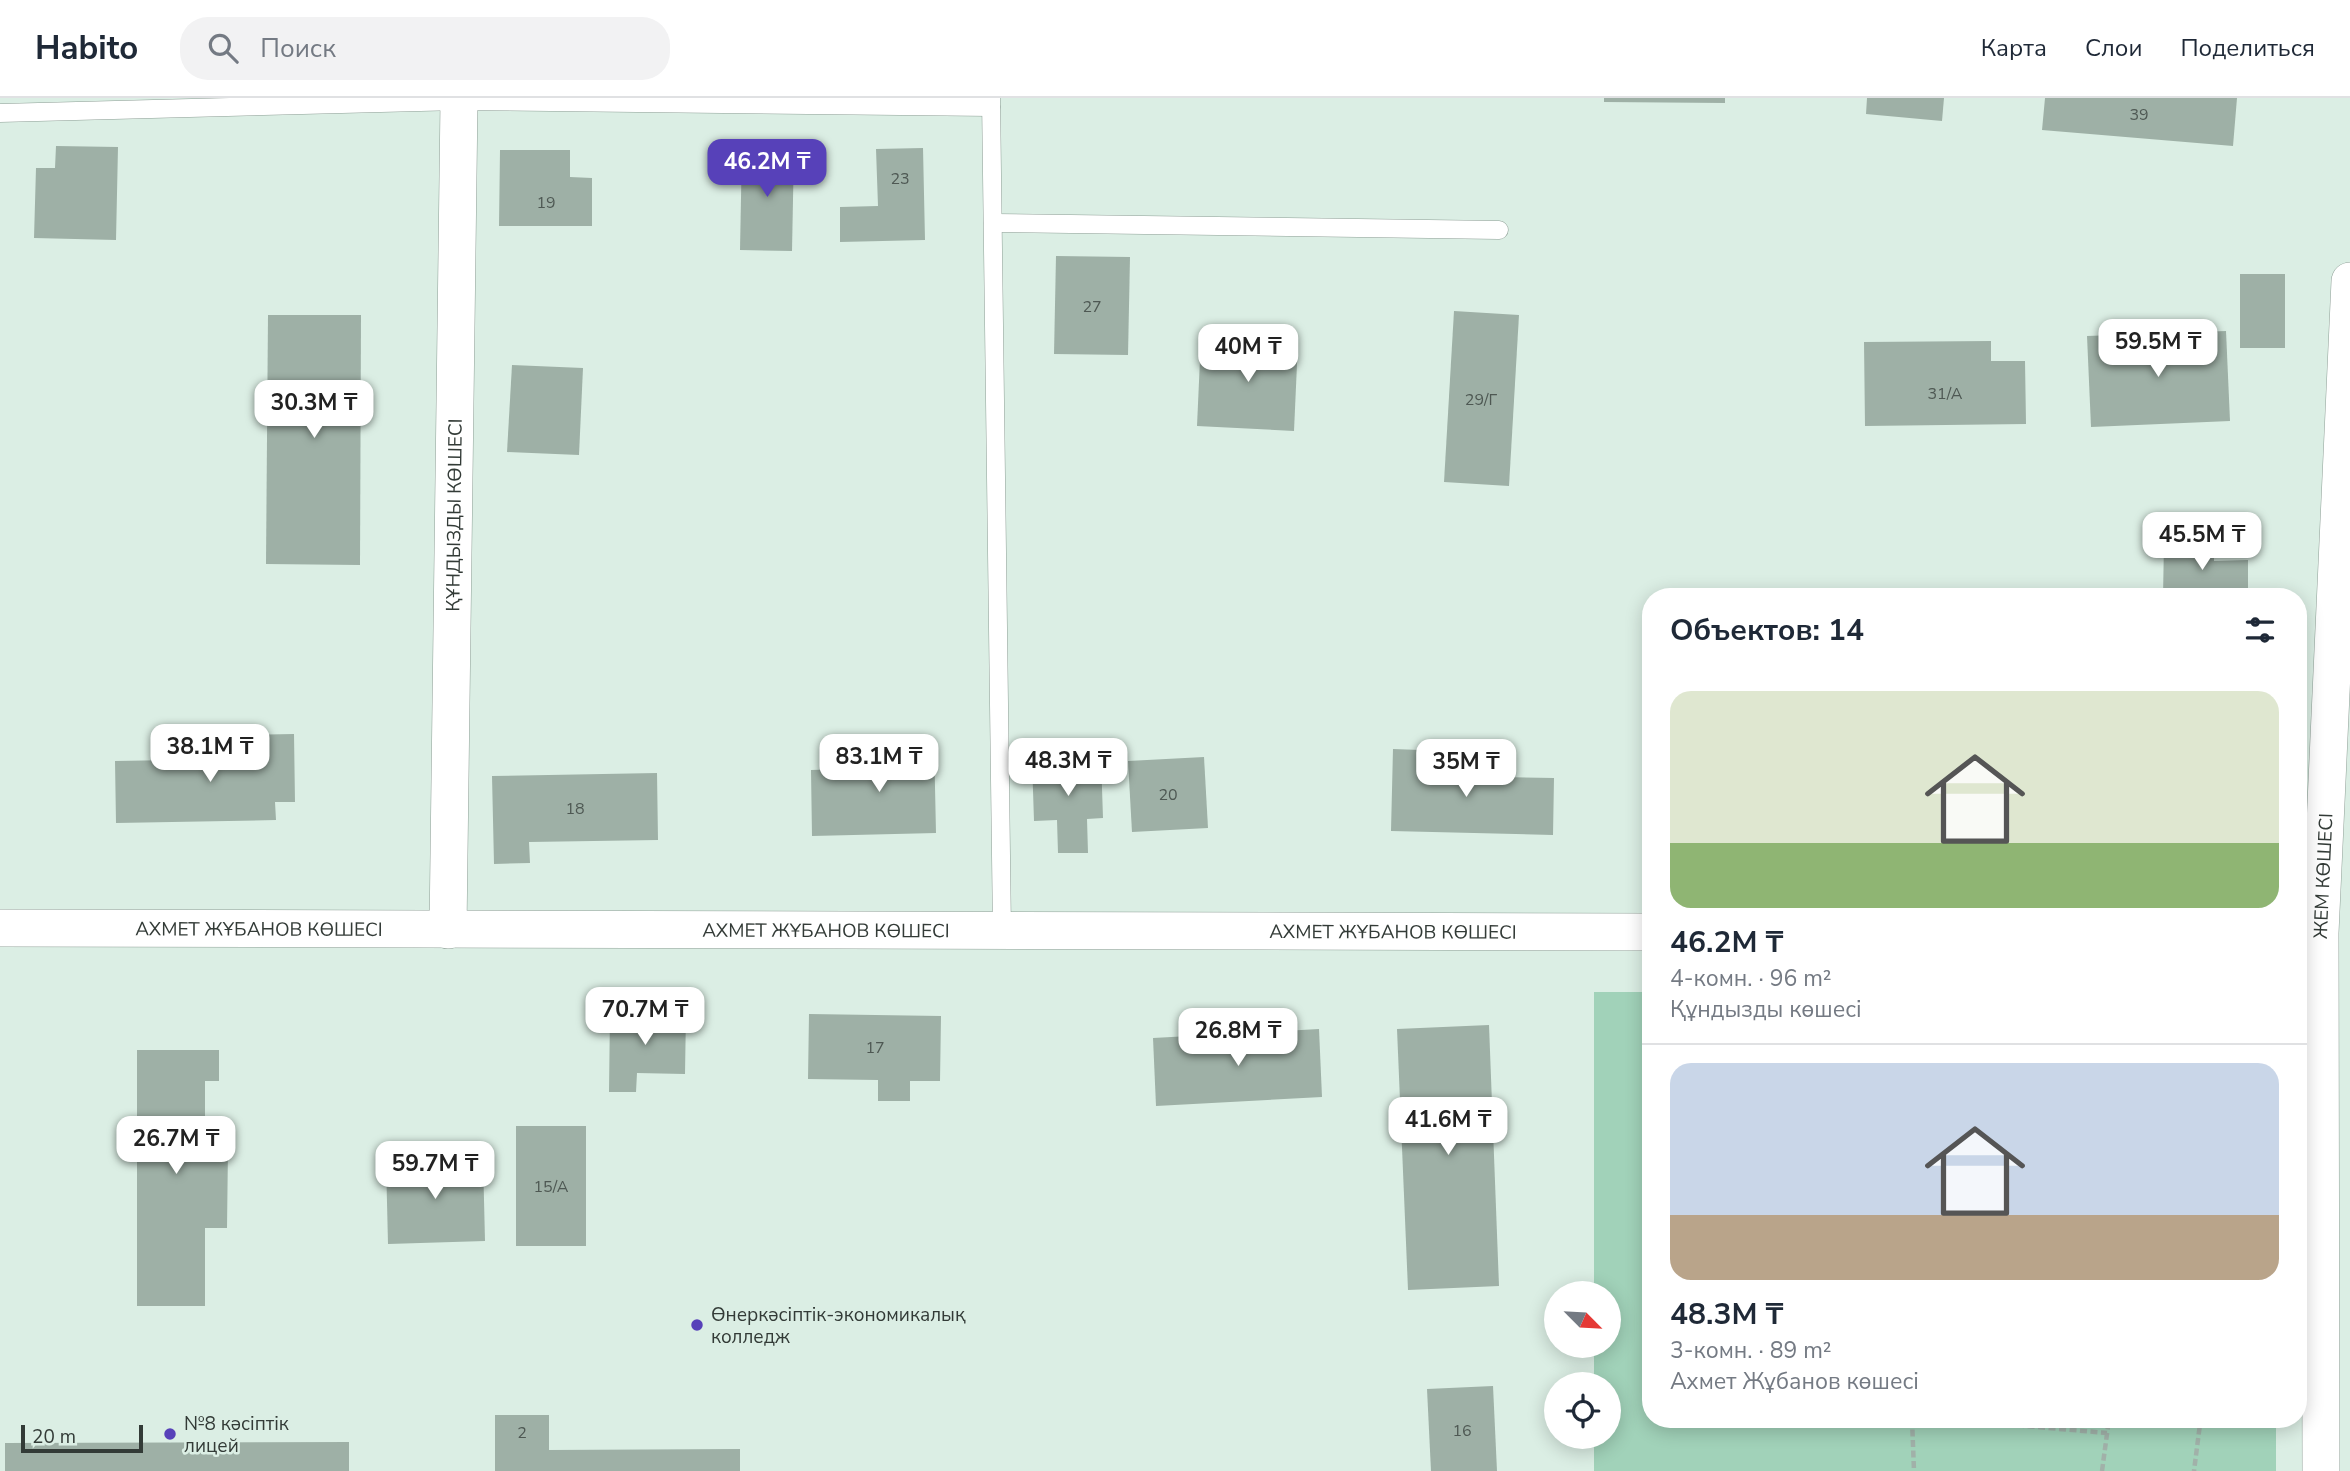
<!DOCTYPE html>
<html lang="ru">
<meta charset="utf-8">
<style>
:root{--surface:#fff;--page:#f2f2f3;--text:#1f2937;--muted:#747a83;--line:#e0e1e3;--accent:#5741b9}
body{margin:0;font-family:"Nunito Sans",sans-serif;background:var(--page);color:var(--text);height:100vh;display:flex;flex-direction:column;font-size:26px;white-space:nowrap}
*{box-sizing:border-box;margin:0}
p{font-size:23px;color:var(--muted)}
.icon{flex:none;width:38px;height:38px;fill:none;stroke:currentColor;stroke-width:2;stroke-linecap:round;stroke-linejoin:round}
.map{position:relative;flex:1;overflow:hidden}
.panel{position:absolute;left:1642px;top:490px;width:665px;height:840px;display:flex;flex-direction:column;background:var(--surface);border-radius:28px;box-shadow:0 4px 18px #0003}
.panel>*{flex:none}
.needle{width:46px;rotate:114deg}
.controls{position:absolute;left:1544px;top:1183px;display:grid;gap:14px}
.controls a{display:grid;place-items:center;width:77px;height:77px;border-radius:50%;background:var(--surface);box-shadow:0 4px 18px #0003;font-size:35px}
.scale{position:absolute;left:21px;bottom:18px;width:122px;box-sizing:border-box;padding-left:7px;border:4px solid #333b37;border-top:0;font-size:19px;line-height:24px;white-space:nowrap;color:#333b37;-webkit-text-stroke:5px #dbeee4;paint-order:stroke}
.price{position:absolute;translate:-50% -60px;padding:0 16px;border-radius:14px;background:#fff;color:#222;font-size:23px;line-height:46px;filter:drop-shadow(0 2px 4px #0008)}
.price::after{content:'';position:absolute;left:50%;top:42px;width:21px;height:16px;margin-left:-10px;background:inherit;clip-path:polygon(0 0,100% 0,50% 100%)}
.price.current{background:var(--accent);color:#fff}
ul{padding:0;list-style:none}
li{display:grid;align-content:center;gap:14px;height:371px;padding:0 28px}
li+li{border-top:2px solid var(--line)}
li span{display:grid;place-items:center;height:217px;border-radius:21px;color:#555}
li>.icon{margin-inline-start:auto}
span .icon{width:126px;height:126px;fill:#fffc;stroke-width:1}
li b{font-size:30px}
h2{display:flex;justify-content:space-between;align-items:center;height:84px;padding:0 28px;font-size:30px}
header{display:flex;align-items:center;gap:42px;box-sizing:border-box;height:98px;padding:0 35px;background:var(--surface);border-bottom:2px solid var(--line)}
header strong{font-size:33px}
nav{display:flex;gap:38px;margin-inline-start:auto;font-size:24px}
.search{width:490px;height:63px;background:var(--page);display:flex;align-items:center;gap:18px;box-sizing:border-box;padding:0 24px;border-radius:28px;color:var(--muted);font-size:26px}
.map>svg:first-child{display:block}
</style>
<header>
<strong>Habito</strong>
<div class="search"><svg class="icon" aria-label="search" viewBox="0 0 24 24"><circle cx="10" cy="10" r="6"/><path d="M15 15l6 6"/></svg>Поиск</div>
<nav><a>Карта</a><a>Слои</a><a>Поделиться</a></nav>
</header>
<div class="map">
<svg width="2350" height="1373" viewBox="0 0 2350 1373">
<rect width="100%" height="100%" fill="#dbeee4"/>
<polygon fill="#a1d2b9" points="1594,894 1650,894 1650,1321 2276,1321 2276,1373 1594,1373 1594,1339 1608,1339 1608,1286 1594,1286 1594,1248 1608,1248 1608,1195 1594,1195"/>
<g fill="#9eb0a6">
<polygon points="1604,0 1725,0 1725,5 1604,4"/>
<polygon points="1867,0 1944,0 1942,23 1866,16"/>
<polygon points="2045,0 2237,0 2233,48 2042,32"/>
<polygon points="56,48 118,49 116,142 34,140 36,70 55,70"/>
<polygon points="742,48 794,50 792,153 740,152"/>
<polygon points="923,50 925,142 840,144 840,109 878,108 876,51"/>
<polygon points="500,52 570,52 570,79 592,80 592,128 499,128"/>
<polygon points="1056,158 1130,159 1128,257 1054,256"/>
<rect x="2240" y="176" width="45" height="74"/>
<polygon points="1454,213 1519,217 1509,388 1444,384"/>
<polygon points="268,217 361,217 360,467 266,466"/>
<polygon points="2226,233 2230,323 2091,329 2087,238"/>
<polygon points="1201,239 1298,244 1294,333 1197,328"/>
<polygon points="1991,243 1991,263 2025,263 2026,326 1865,328 1864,244"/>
<polygon points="512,267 583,270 579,357 507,354"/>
<polygon points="2164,444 2214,444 2214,463 2248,462 2248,499 2163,499"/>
<polygon points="294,636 295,704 275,704 276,722 116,725 115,663 231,661 231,637"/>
<polygon points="1647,640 1650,641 1650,727 1644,727"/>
<polygon points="934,642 936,735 812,738 811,672 880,670 880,643"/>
<polygon points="1393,651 1447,653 1446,678 1554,680 1553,737 1391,733"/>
<polygon points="1204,659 1208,730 1132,734 1128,663"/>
<polygon points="1101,660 1103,720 1087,721 1088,755 1058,755 1057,722 1034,723 1032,662"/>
<polygon points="657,675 658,742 529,744 530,765 494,766 492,678"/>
<polygon points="610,914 686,915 685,976 637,975 636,994 609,994"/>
<polygon points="809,916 941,918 940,983 910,983 910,1003 878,1003 878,982 808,981"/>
<polygon points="1489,927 1499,1188 1408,1192 1397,931"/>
<polygon points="1319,931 1322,999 1156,1008 1153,940"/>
<polygon points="137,952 219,952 219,983 205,983 205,1049 228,1050 227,1130 205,1130 205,1208 137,1208"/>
<rect x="516" y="1028" width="70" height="120"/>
<polygon points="483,1061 485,1143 388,1146 386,1063"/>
<polygon points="1493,1288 1497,1373 1431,1373 1427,1291"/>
<polygon points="495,1317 549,1317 549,1352 740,1351 740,1373 495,1373"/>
<polygon points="349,1344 349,1373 5,1373 5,1345"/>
</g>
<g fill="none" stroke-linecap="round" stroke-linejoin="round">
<g stroke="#8e9f96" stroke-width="19">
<g id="lane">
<polyline points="991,0 1002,833"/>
<polyline points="0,15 459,3 991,9"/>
<polyline points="993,125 1499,132"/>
</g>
</g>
<g stroke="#8e9f96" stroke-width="38">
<g id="street">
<path id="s1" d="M0,830L1650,834"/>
<path id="s2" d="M448,832L459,3"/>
<path id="s3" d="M2321,1373L2320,835L2350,183"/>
</g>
</g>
<g stroke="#a1b1a9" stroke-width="4.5" stroke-dasharray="7 3.5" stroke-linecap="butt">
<polyline points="1912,1321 1914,1373"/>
<polyline points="1944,1321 2107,1335"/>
<polyline points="2162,1321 2200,1326 2194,1373"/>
<polyline points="2102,1373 2109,1321"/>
</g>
<use href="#lane" stroke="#fff" stroke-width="18"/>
<use href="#street" stroke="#fff" stroke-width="37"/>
</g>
<g fill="#5741b9" stroke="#dbeee4" stroke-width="2.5">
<circle cx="697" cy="1227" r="7"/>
<circle cx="170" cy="1336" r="7"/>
</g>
<g text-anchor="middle" stroke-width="5" stroke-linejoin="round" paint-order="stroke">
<g font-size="16" fill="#4e5853">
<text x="2139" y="22">39</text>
<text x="900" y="86">23</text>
<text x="546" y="110">19</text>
<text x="1092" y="214">27</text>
<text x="1945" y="301">31/А</text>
<text x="1481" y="307">29/Г</text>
<text x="1168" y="702">20</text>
<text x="575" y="716">18</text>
<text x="875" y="955">17</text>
<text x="551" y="1094">15/А</text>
<text x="1462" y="1338">16</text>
<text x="522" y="1340">2</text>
</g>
<g font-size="19" fill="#333b37" stroke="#dbeee4">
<text dy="7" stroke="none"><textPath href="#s2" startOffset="415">ҚҰНДЫЗДЫ КӨШЕСІ</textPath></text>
<text dy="7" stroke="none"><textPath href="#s3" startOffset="595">ЖЕМ КӨШЕСІ</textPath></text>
<text dy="7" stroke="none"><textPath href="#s1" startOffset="259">АХМЕТ ЖҰБАНОВ КӨШЕСІ</textPath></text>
<text dy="7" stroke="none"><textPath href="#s1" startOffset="826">АХМЕТ ЖҰБАНОВ КӨШЕСІ</textPath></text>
<text dy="7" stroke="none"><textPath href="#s1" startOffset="1393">АХМЕТ ЖҰБАНОВ КӨШЕСІ</textPath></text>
</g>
<g font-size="19" fill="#333b37" stroke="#dbeee4" text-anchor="start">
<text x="711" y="1223">Өнеркәсіптік-экономикалық<tspan x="711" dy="22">колледж</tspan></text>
<text x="184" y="1332">№8 кәсіптік<tspan x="184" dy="22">лицей</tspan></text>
</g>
</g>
</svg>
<div class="controls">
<a><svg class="needle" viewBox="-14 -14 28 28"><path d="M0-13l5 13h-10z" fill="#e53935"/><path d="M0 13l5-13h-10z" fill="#747a83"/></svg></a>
<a><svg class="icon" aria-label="locate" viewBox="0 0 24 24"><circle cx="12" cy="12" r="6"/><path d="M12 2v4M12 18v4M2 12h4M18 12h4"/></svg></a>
</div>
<div class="scale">20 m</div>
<b class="price current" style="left:767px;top:101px">46.2M ₸</b>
<b class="price" style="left:2158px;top:281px">59.5M ₸</b>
<b class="price" style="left:1248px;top:286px">40M ₸</b>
<b class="price" style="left:314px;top:342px">30.3M ₸</b>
<b class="price" style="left:2202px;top:474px">45.5M ₸</b>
<b class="price" style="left:210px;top:686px">38.1M ₸</b>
<b class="price" style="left:879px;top:696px">83.1M ₸</b>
<b class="price" style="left:1068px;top:700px">48.3M ₸</b>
<b class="price" style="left:1466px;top:701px">35M ₸</b>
<b class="price" style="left:645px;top:949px">70.7M ₸</b>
<b class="price" style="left:1238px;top:970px">26.8M ₸</b>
<b class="price" style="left:1448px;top:1059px">41.6M ₸</b>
<b class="price" style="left:176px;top:1078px">26.7M ₸</b>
<b class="price" style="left:435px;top:1103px">59.7M ₸</b>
<section class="panel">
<h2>Объектов: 14<svg class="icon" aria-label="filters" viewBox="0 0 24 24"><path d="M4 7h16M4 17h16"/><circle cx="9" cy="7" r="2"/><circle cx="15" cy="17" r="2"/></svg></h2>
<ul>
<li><span style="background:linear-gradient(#dfe7d0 70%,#8fb573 0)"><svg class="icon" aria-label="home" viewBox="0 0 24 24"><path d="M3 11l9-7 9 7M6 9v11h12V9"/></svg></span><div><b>46.2M ₸</b><p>4-комн. · 96 m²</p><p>Құндызды көшесі</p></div></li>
<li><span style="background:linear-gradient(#c9d6e8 70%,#b9a48a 0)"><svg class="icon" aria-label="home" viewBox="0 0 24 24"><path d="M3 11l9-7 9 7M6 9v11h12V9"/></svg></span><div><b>48.3M ₸</b><p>3-комн. · 89 m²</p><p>Ахмет Жұбанов көшесі</p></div></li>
</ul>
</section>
</div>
